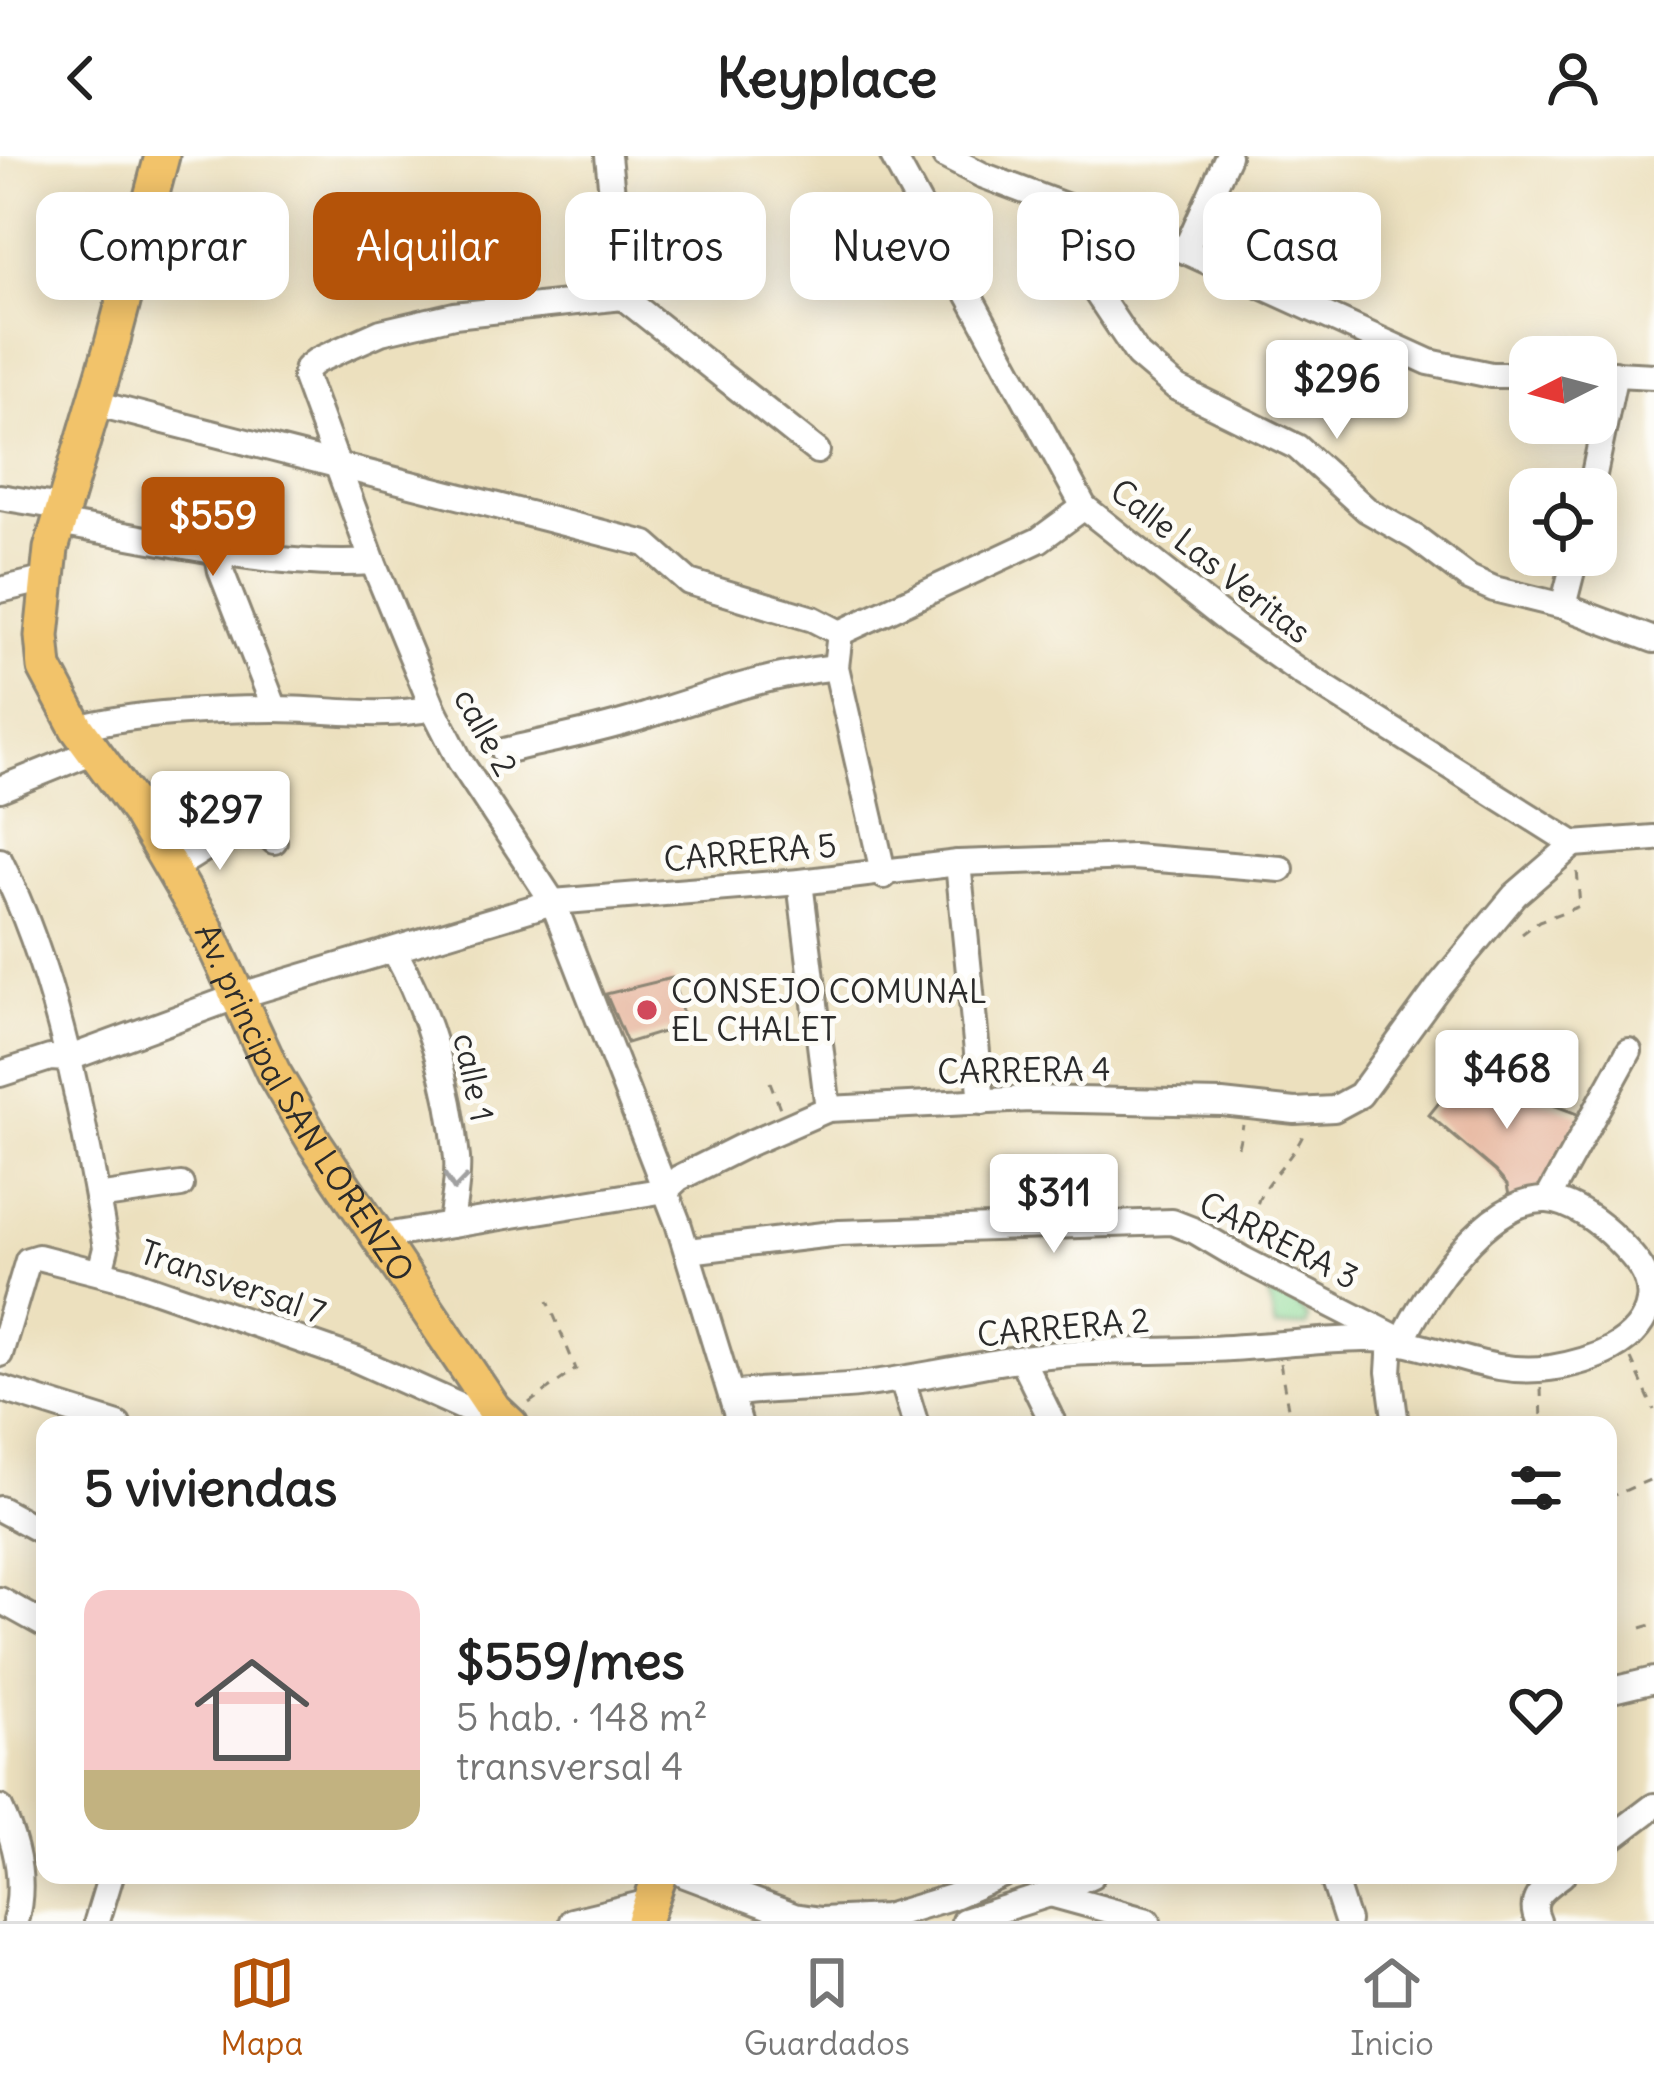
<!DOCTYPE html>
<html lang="es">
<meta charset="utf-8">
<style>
:root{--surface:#fff;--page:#f6f6f6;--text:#222;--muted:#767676;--line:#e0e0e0;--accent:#b45309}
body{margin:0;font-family:Delius,sans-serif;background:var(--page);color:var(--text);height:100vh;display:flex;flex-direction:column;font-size:45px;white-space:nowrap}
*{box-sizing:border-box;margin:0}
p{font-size:39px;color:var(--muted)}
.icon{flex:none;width:66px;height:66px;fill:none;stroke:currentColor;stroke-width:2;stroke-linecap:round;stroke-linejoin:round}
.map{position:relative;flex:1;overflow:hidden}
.sheet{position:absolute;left:36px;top:1260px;width:1581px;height:468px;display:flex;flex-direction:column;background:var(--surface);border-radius:24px;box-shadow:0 6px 30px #0003}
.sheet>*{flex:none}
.top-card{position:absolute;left:36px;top:36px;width:1584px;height:108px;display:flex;gap:24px}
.needle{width:78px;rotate:264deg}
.tools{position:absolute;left:1509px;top:180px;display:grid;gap:24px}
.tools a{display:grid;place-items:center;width:108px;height:108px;border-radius:24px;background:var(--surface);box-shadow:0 6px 30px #0003;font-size:60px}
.price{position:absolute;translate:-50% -102px;padding:0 27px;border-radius:12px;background:#fff;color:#222;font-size:39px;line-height:78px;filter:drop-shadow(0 3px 6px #0008)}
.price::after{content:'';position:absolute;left:50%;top:72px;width:36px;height:27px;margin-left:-18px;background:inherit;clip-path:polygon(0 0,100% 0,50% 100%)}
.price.selected{background:var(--accent);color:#fff}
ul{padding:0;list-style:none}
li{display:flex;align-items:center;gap:36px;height:300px;padding:0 48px}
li+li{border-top:3px solid var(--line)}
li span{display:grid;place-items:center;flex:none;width:336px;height:240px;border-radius:24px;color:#555}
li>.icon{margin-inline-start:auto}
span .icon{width:144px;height:144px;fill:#fffc;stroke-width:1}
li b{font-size:51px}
h2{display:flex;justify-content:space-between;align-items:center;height:144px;padding:0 48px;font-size:51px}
.tag{padding:0 42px;border-radius:24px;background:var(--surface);box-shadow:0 6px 30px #0003;font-size:42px;line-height:108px}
.tag.selected{background:var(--accent);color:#fff}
header{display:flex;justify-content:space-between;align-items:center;height:156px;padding:0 48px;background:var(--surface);font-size:54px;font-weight:800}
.menu{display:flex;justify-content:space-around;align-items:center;height:168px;border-top:3px solid var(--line);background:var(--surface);font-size:33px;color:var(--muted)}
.menu a{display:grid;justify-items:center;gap:6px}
.menu .selected{color:var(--accent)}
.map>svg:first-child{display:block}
</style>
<header><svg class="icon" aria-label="back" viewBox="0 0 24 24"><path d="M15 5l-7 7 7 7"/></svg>Keyplace<svg class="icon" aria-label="person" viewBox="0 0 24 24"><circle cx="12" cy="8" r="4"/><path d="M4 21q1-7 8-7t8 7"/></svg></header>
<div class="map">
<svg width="1654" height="1765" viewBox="0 0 1654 1765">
<rect width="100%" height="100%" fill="#fdfcf7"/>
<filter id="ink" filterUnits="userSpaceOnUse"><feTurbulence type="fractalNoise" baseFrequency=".00833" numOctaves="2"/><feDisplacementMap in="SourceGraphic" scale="24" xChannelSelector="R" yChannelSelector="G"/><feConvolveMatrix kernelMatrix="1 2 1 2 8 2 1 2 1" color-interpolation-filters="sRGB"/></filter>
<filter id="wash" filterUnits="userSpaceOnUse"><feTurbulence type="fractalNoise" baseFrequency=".004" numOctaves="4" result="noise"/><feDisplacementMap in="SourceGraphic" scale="48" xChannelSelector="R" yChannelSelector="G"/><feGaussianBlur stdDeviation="2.7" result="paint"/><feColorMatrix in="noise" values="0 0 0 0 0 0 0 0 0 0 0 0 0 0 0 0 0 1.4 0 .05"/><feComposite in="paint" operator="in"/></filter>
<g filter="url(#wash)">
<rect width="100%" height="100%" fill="#ece0be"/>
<path fill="#8cd996" stroke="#5c8260" stroke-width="3" d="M1266,1126C1283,1132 1298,1147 1308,1162L1307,1170L1275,1172Z"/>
<g id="blocks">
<g fill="#e6b49b">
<polygon points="672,822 686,869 627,887 606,838"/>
<polygon points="1463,917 1494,937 1532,941 1580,959 1547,1029 1510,1045 1507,1029 1495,1015 1429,959"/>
</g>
</g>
</g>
<g filter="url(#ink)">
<use href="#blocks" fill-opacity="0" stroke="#8c8674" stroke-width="3"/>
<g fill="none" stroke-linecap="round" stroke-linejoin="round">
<g stroke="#8c8674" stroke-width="30">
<g id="minor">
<polyline points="608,0 623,141 817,295"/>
<polyline points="893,0 1084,351 1233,469 1299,515 1574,688"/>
<polyline points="945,0 982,19 1185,95 1429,206 1491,219 1530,219"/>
<polyline points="1051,45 1092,130 1138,199 1177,232 1297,291 1367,354 1416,382 1469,422 1494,433 1563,450 1654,484"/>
<polyline points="1185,95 1228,0"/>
<polyline points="623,141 454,159 381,176 316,205 307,212 305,221 373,406 433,552 460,605 553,746 678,1067 740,1269"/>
<polyline points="1596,217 1654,220"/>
<polyline points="94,247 646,388 689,426 813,463 840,477"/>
<polyline points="1591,333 1615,217"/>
<polyline points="0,341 61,351"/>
<path d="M57,367C155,383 275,413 373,406"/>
<polyline points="217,394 221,415 275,553"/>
<polyline points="0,434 47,423"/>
<polyline points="1563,450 1576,399"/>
<path d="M77,572C133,557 215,553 274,553C328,553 379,563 433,552"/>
<path d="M504,595C551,583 601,575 648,559C713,538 767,519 836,511"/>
<polyline points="0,633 94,595"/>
<polyline points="1574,688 1654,682"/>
<path d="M0,705C58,820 84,965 106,1092L100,1116"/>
<polyline points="958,707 982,946"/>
<polyline points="172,713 252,663 274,685"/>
<polyline points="884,720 836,511 840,477 1039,384 1084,351"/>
<polyline points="800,726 828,953"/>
<path d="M394,794C429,857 450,930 457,1002C459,1023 453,1047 451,1069"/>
<polyline points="0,918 50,902 67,903 238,840 553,746 800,726 958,707 1133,701 1281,713"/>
<polyline points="97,1041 181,1029"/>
<polyline points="1547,1044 1629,895"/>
<polyline points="378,1081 666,1034 679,1022 741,991 828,953 1030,943 1222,947 1295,955 1334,953 1360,939 1440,829 1515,739 1574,688"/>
<polyline points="688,1095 840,1077 1172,1066 1195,1075 1244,1104 1395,1181"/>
<polyline points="1391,1184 1389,1216 1396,1269"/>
<polyline points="0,1198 28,1104 38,1101 128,1124 355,1203 502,1269"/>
<polyline points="1022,1204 1054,1269"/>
<polyline points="902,1223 916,1269"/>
<polyline points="0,1232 118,1269"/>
<path d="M731,1238C777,1231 820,1234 866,1228C935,1220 1004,1201 1073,1197C1118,1194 1164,1196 1210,1193C1261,1191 1312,1184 1364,1183C1428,1182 1484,1222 1550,1212C1589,1206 1642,1189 1649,1146C1653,1120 1634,1101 1617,1084C1601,1068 1572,1045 1547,1044C1488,1041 1424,1138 1403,1184"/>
<polyline points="0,1353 45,1377"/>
<polyline points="0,1444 45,1469"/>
<polyline points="1608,1535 1654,1524"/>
<path d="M0,1652C17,1688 26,1726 15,1765"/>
<polyline points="1608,1685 1654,1650"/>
<polyline points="685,1719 794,1760 821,1764 885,1761 951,1741 1002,1719"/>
<polyline points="1332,1719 1347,1765"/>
<polyline points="1050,1738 1148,1765"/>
<polyline points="97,1765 111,1719"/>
<polyline points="572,1765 650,1746"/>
<polyline points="964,1765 1050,1738 1092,1719"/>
<path d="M1538,1765C1527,1742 1545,1732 1562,1719"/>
</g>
</g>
<g stroke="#8c8674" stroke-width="39">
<g id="major">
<path id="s1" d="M162,0L112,188L51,393L42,480L45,512L77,572L138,655L206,772L273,916L315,987L494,1253L511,1269"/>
<polyline points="644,1765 660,1719"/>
</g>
</g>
<g stroke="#8c8674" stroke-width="3" stroke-dasharray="9 9" stroke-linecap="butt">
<polyline points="1522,778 1539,765 1580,750 1577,714"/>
<polyline points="770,926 780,952"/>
<polyline points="1238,991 1243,969"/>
<path d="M1242,1079C1260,1060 1252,1053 1263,1035C1276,1014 1294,1000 1304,977"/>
<polyline points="1631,1203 1654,1254"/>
<polyline points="1280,1207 1291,1269"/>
<polyline points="1541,1232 1542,1269"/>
<polyline points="529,1247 576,1213 548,1145"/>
<polyline points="1608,1342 1654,1322"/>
<polyline points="1641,1472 1654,1468"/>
</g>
<use href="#minor" stroke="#fff" stroke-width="24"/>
<use href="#major" stroke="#f2c36a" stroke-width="33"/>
</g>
<defs><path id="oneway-chevron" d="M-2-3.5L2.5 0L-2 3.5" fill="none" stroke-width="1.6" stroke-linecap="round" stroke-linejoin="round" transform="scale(3)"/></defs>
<use stroke="#a0a0a0" href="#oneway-chevron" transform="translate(455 1026) rotate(96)"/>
</g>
<circle fill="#d1495b" stroke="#fdfcf7" stroke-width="4.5" cx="647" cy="854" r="12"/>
<g text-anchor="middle" stroke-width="10" stroke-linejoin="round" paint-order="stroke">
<g font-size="33" fill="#2b2b2b" stroke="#fdfcf7">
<text transform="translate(1211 405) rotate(38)" y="12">Calle Las Veritas</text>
<text transform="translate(486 576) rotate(61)" y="12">calle 2</text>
<text transform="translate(750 696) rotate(-5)" y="12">CARRERA 5</text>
<text transform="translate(1024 914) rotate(-1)" y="12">CARRERA 4</text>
<text transform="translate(474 921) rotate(78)" y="12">calle 1</text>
<text dy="12" stroke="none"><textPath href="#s1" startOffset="1035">Av. principal SAN LORENZO</textPath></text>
<text transform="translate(1279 1084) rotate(27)" y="12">CARRERA 3</text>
<text transform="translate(233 1126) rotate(19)" y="12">Transversal 7</text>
<text transform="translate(1063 1171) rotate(-5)" y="12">CARRERA 2</text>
</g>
<g font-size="33" fill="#2b2b2b" stroke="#fdfcf7" text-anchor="start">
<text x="671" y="847">CONSEJO COMUNAL<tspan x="671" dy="38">EL CHALET</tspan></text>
</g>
</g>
</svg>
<div class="tools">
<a><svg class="needle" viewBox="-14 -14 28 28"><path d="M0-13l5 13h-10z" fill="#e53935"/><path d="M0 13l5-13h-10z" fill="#767676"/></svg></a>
<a><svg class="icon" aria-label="locate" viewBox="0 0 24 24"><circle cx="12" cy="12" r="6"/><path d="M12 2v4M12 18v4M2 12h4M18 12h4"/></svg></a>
</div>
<b class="price" style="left:1337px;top:286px">$296</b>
<b class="price selected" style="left:213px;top:423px">$559</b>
<b class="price" style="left:220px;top:717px">$297</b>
<b class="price" style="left:1507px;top:976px">$468</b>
<b class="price" style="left:1054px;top:1100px">$311</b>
<div class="top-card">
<a class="tag">Comprar</a>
<a class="tag selected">Alquilar</a>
<a class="tag">Filtros</a>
<a class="tag">Nuevo</a>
<a class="tag">Piso</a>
<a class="tag">Casa</a>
</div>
<section class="sheet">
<h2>5 viviendas<svg class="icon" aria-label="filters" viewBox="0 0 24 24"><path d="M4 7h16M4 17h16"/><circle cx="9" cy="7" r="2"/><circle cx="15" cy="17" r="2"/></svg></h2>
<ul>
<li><span style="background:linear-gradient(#f6c9c9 75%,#c2b280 0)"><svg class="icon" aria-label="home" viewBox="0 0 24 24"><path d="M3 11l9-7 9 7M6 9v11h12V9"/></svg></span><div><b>$559/mes</b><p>5 hab. · 148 m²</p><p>transversal 4</p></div><svg class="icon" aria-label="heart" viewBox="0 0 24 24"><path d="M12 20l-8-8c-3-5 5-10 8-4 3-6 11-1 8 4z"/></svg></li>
</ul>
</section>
</div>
<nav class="menu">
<a class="selected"><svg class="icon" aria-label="map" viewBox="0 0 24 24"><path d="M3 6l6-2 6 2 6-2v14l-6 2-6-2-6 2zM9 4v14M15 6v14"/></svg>Mapa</a>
<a><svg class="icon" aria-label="saved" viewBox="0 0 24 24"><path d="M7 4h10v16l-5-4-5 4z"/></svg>Guardados</a>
<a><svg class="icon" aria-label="home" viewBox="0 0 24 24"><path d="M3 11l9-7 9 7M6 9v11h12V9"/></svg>Inicio</a>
</nav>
